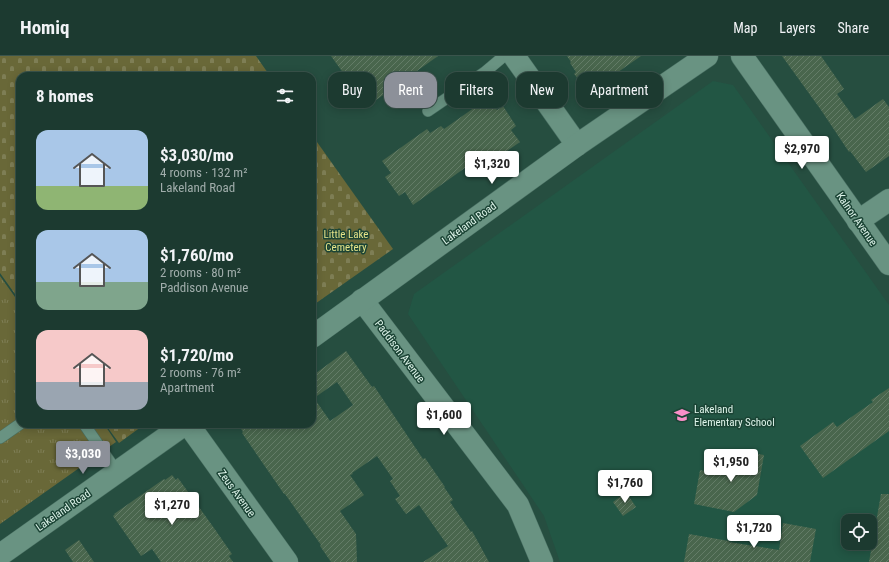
<!DOCTYPE html>
<meta charset="utf-8">
<style>
:root{--surface:#1c3a30;--page:#29453c;--text:#f1f3f6;--muted:#a0adab;--line:#3a544c;--accent:#8c9099}
body{margin:0;font-family:"Roboto Condensed",sans-serif;background:var(--page);color:var(--text);height:100vh;display:flex;flex-direction:column;font-size:15px;white-space:nowrap}
*{box-sizing:border-box;margin:0}
p{font-size:13px;color:var(--muted)}
.icon{flex:none;width:22px;height:22px;fill:none;stroke:currentColor;stroke-width:2;stroke-linecap:round;stroke-linejoin:round}
.map{position:relative;flex:1;overflow:hidden}
.details{position:absolute;left:16px;top:16px;width:300px;height:356px;display:flex;flex-direction:column;background:var(--surface);border-radius:12px;box-shadow:0 2px 10px #0003,0 0 0 1px var(--line)}
.details>*{flex:none}
.top-card{position:absolute;left:328px;top:16px;width:380px;height:36px;display:flex;gap:8px}
.buttons{position:absolute;left:841px;top:458px;display:grid;gap:8px}
.buttons a{display:grid;place-items:center;width:36px;height:36px;border-radius:8px;background:var(--surface);box-shadow:0 2px 10px #0003,0 0 0 1px var(--line);font-size:20px}
.price{position:absolute;translate:-50% -34px;padding:0 9px;border-radius:4px;background:#fff;color:#222;font-size:13px;line-height:26px;filter:drop-shadow(0 1px 2px #0008)}
.price::after{content:'';position:absolute;left:50%;top:24px;width:12px;height:9px;margin-left:-6px;background:inherit;clip-path:polygon(0 0,100% 0,50% 100%)}
.price.active{background:var(--accent);color:#fff}
ul{padding:0;list-style:none}
li{display:flex;align-items:center;gap:12px;height:100px;padding:0 20px}
li span{display:grid;place-items:center;flex:none;width:112px;height:80px;border-radius:12px;color:#555}
li>.icon{margin-inline-start:auto}
span .icon{width:48px;height:48px;fill:#fffc;stroke-width:1}
li b{font-size:17px}
h2{display:flex;justify-content:space-between;align-items:center;height:48px;padding:0 20px;font-size:17px}
.tag{padding:0 14px;border-radius:12px;background:var(--surface);box-shadow:0 2px 10px #0003,0 0 0 1px var(--line);font-size:14px;line-height:36px}
.tag.active{background:var(--accent);color:#fff}
header{display:flex;align-items:center;gap:24px;box-sizing:border-box;height:56px;padding:0 20px;background:var(--surface);border-bottom:1px solid var(--line)}
header strong{font-size:19px}
nav{display:flex;gap:22px;margin-inline-start:auto;font-size:14px}
.map>svg:first-child{display:block}
</style>
<header>
<strong>Homiq</strong>
<nav><a>Map</a><a>Layers</a><a>Share</a></nav>
</header>
<div class="map">
<svg width="889" height="506" viewBox="0 0 889 506">
<defs>
<pattern id="grass-tufts" width="24" height="20" patternUnits="userSpaceOnUse"><rect width="24" height="20" fill="#696838"/><path d="M3 7l-1-3M5 7V3M7 7l1-3M15 17l-1-3M17 17v-4M19 17l1-3" fill="none" stroke="#7e7e55"/></pattern>
<pattern id="cemetery-stones" width="16" height="16" patternUnits="userSpaceOnUse"><rect width="16" height="16" fill="#696838"/><path d="M2 7V4a2 2 0 0 1 4 0v3zM10 15v-3a2 2 0 0 1 4 0v3z" fill="#7e7e55"/></pattern>
<pattern id="building-hatch" width="6" height="6" patternUnits="userSpaceOnUse"><rect width="6" height="6" fill="#49664d"/><path d="M-1 1l2-2M0 6l6-6M5 7l2-2" fill="none" stroke="#637c67"/></pattern>
</defs>
<rect width="100%" height="100%" fill="#264e40"/>
<path fill="#225644" fill-rule="evenodd" d="M713,25L733,29L889,249V506H560L544,460L408,258L414,238ZM848,465H870V487H848Z"/>
<polygon fill="url(#grass-tufts)" points="0,220 20,248 20,368 104,368 116,386 0,468"/>
<g fill="url(#cemetery-stones)">
<polygon points="0,0 256,0 270,20 20,20 20,245 0,217"/>
<polygon points="312,79 393,193 312,250"/>
<polygon points="105,368 145,368 119,387"/>
</g>
<g fill="url(#building-hatch)" fill-rule="evenodd">
<polygon points="331,0 438,0 372,47 366,40 362,43"/>
<polygon points="567,0 641,0 588,37 575,19 574,18 576,16 570,7 571,6"/>
<polygon points="782,0 821,0 844,33 837,38 855,63 883,43 889,51 889,100 866,116 850,95 849,96 821,54"/>
<polygon points="488,42 497,54 503,50 516,70 511,74 520,86 475,117 469,109 413,149 405,136 399,140 385,121 391,117 382,105 427,73 430,77 441,70 444,73"/>
<path d="M346,295L372,331L374,330L423,403L425,402L445,431H444L453,444L450,446L471,476L472,475L489,506H423L448,490L419,449L406,458L395,443L400,440L390,425L393,423L377,400L352,417L353,418L350,419L364,439L340,455L356,478L357,506H331L320,490L321,489L285,438H284L242,377L243,376L238,368H312V320ZM337,326L353,349L330,365L314,342Z"/>
<polygon points="889,332 889,375 823,422 800,390 833,366 837,371 873,346 871,344"/>
<polygon points="731,393 764,399 757,439 734,456 694,448 700,414 727,419"/>
<polygon points="172,419 176,424 178,422 214,472 232,498 229,500 233,506 161,506 152,493 141,500 113,460 115,458 114,458 164,423 165,424"/>
<polygon points="626,436 636,451 623,460 613,446"/>
<polygon points="881,438 889,438 889,506 869,506"/>
<polygon points="783,467 816,473 810,506 684,506 689,478 729,485 729,486 779,494"/>
<polygon points="79,484 94,506 73,506 65,494"/>
</g>
<g fill="none" stroke-linecap="round" stroke-linejoin="round">
<g stroke="#486e61" stroke-width="12">
<g id="lane">
<polyline points="428,55 485,16 504,0"/>
<polyline points="84,368 117,416"/>
<polyline points="0,382 20,368"/>
</g>
</g>
<g stroke="#486e61" stroke-width="23">
<g id="street">
<polyline points="514,0 577,89"/>
<polyline points="742,0 889,208"/>
<polyline points="858,165 889,144"/>
<polyline points="362,244 518,449 542,506"/>
<polyline points="188,368 287,506"/>
</g>
</g>
<g stroke="#486e61" stroke-width="23">
<g id="secondary">
<polyline points="312,281 577,89 707,0"/>
<polyline points="0,499 185,368"/>
</g>
</g>
<use href="#lane" stroke="#699382" stroke-width="11"/>
<use href="#street" stroke="#699382" stroke-width="22"/>
<use href="#secondary" stroke="#699382" stroke-width="22"/>
</g>
<defs>
<g id="school-bare" transform="scale(1.2)"><path d="M0-5L7-2L0 1L-7-2ZM-4 1L0 2.5L4 1V4Q0 6-4 4Z" fill="#fa8fc8" stroke="#1b4435" stroke-width="2.5" paint-order="stroke"/></g>
</defs>
<g fill-rule="evenodd">
<use href="#school-bare" x="682" y="359"/>
</g>
<g text-anchor="middle" stroke-width="3" stroke-linejoin="round" paint-order="stroke">
<g font-size="11" fill="#def4ea" stroke="#1b4435">
<text transform="translate(857 163) rotate(55)" y="4">Kalnor Avenue</text>
<text transform="translate(469 167) rotate(-36)" y="4">Lakeland Road</text>
<text transform="translate(400 295) rotate(53)" y="4">Paddison Avenue</text>
<text transform="translate(237 437) rotate(54)" y="4">Zeus Avenue</text>
<text transform="translate(63 454) rotate(-35)" y="4">Lakeland Road</text>
</g>
<g font-size="11" fill="#e5e389" stroke="#1b4435">
<text x="346" y="182">Little Lake<tspan x="346" dy="13">Cemetery</tspan></text>
</g>
<g font-size="11" fill="#def4ea" stroke="#1b4435" text-anchor="start">
<text x="694" y="357">Lakeland<tspan x="694" dy="13">Elementary School</tspan></text>
</g>
</g>
</svg>
<div class="buttons">
<a><svg class="icon" aria-label="locate" viewBox="0 0 24 24"><circle cx="12" cy="12" r="6"/><path d="M12 2v4M12 18v4M2 12h4M18 12h4"/></svg></a>
</div>
<b class="price" style="left:802px;top:114px">$2,970</b>
<b class="price" style="left:492px;top:129px">$1,320</b>
<b class="price" style="left:444px;top:380px">$1,600</b>
<b class="price active" style="left:83px;top:419px">$3,030</b>
<b class="price" style="left:731px;top:427px">$1,950</b>
<b class="price" style="left:625px;top:448px">$1,760</b>
<b class="price" style="left:172px;top:470px">$1,270</b>
<b class="price" style="left:754px;top:493px">$1,720</b>
<div class="top-card">
<a class="tag">Buy</a>
<a class="tag active">Rent</a>
<a class="tag">Filters</a>
<a class="tag">New</a>
<a class="tag">Apartment</a>
</div>
<section class="details">
<h2>8 homes<svg class="icon" aria-label="filters" viewBox="0 0 24 24"><path d="M4 7h16M4 17h16"/><circle cx="9" cy="7" r="2"/><circle cx="15" cy="17" r="2"/></svg></h2>
<ul>
<li><span style="background:linear-gradient(#a9c7e8 70%,#8fb573 0)"><svg class="icon" aria-label="home" viewBox="0 0 24 24"><path d="M3 11l9-7 9 7M6 9v11h12V9"/></svg></span><div><b>$3,030/mo</b><p>4 rooms · 132 m²</p><p>Lakeland Road</p></div></li>
<li><span style="background:linear-gradient(#a9c7e8 65%,#7fa58c 0)"><svg class="icon" aria-label="home" viewBox="0 0 24 24"><path d="M3 11l9-7 9 7M6 9v11h12V9"/></svg></span><div><b>$1,760/mo</b><p>2 rooms · 80 m²</p><p>Paddison Avenue</p></div></li>
<li><span style="background:linear-gradient(#f6c9c9 65%,#9aa5b1 0)"><svg class="icon" aria-label="home" viewBox="0 0 24 24"><path d="M3 11l9-7 9 7M6 9v11h12V9"/></svg></span><div><b>$1,720/mo</b><p>2 rooms · 76 m²</p><p>Apartment</p></div></li>
</ul>
</section>
</div>
